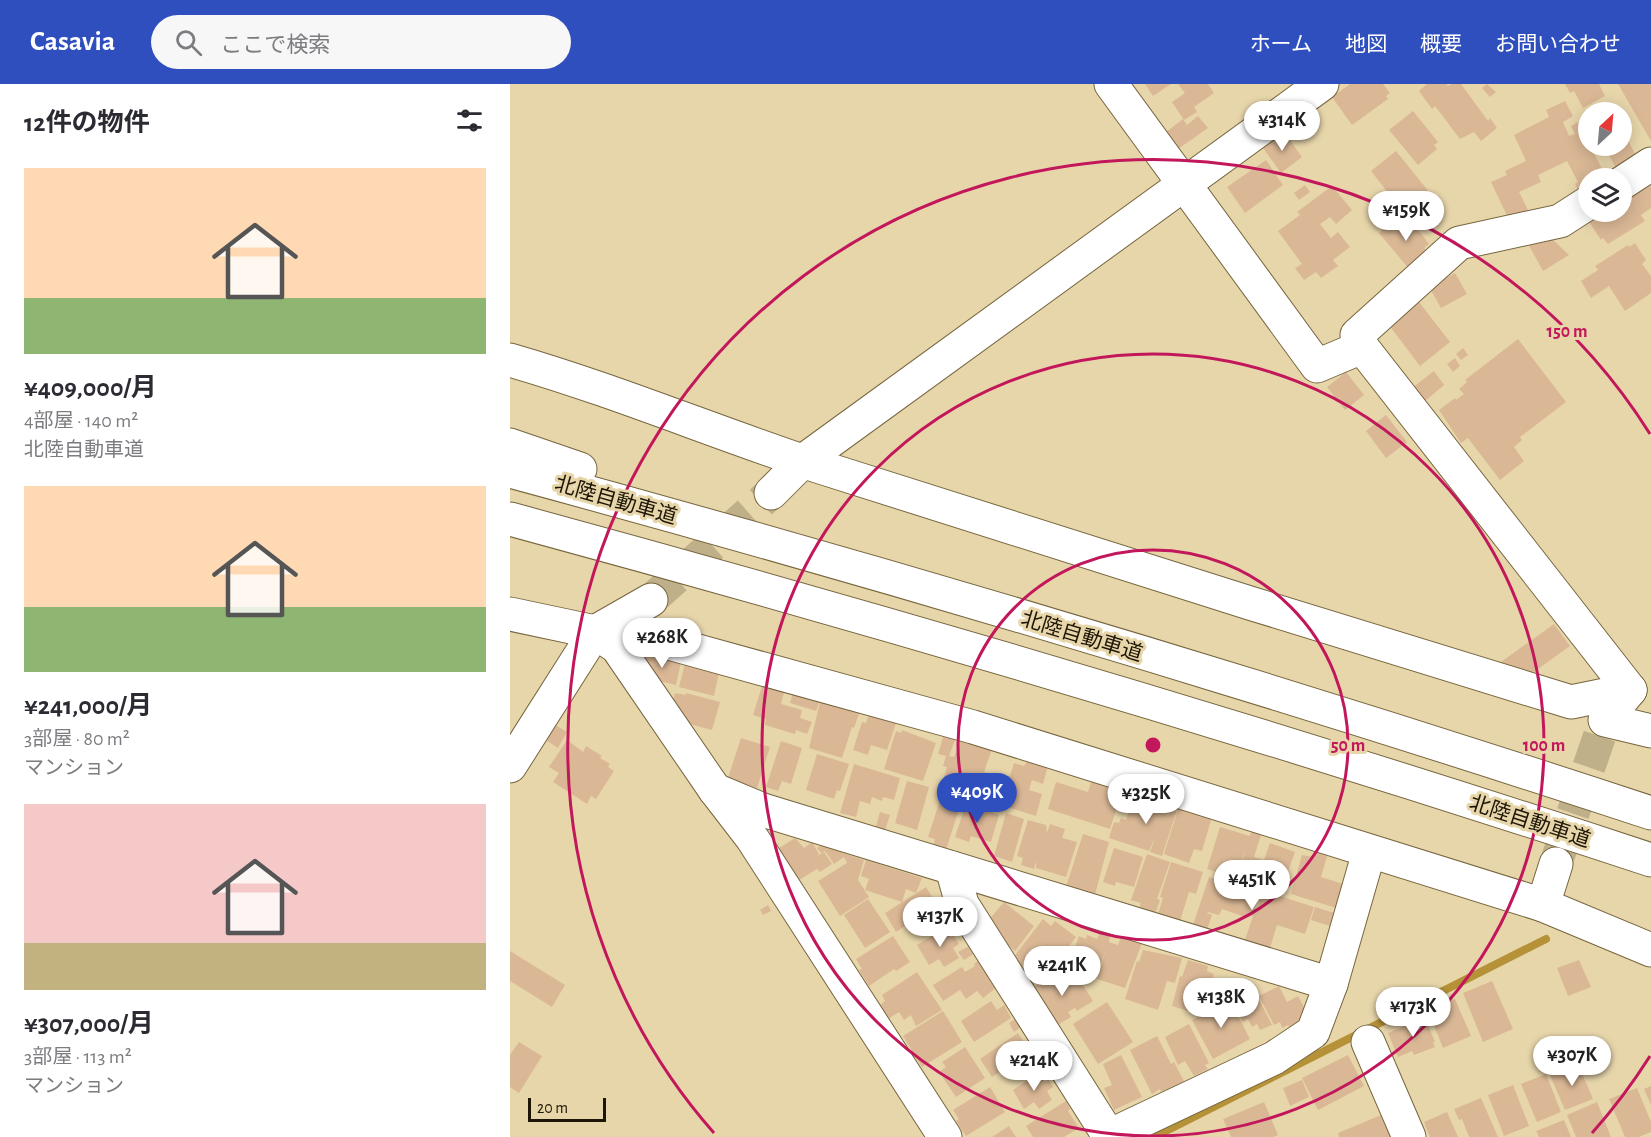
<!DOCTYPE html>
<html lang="ja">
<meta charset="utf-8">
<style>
:root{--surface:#fff;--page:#f7f7f7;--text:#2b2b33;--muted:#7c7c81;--accent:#2f4fbf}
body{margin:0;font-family:"Alegreya Sans","Noto Sans JP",sans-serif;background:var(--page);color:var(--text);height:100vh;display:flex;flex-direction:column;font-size:22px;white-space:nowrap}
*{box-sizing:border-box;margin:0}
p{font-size:20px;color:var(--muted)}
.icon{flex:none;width:33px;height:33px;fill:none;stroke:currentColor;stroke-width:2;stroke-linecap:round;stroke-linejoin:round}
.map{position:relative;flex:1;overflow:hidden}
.drawer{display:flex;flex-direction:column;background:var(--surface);width:510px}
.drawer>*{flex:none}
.needle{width:39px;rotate:26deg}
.fabs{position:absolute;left:1068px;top:18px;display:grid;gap:12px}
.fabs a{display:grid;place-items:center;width:54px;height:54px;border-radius:50%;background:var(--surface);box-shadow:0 3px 15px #0003;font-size:30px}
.scale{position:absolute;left:18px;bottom:15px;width:78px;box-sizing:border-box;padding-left:6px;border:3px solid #1d1606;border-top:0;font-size:16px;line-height:21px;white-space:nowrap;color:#1d1606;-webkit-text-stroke:4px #e8d6ab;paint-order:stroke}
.price{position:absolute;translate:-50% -51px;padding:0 14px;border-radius:21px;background:#fff;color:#222;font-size:20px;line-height:39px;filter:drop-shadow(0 2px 3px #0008)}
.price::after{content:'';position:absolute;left:50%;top:36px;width:18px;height:14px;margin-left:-9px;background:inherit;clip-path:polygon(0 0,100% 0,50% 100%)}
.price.current{background:var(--accent);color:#fff}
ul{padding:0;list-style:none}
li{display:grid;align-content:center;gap:12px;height:318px;padding:0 24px}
li span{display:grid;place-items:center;height:186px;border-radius:0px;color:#555}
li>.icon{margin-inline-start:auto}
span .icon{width:108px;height:108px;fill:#fffc;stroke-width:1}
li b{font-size:26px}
h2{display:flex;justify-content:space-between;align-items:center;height:72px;padding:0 24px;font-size:26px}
header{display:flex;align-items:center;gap:36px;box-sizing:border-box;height:84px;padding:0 30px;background:var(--accent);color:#fff}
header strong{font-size:28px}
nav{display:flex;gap:33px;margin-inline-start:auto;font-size:21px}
.search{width:420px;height:54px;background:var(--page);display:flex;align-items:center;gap:15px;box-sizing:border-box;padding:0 21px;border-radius:33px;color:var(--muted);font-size:22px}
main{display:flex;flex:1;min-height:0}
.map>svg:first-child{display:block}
</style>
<header>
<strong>Casavia</strong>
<div class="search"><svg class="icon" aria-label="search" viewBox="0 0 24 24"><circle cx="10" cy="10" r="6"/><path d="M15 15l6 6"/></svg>ここで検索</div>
<nav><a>ホーム</a><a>地図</a><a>概要</a><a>お問い合わせ</a></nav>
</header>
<main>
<section class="drawer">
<h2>12件の物件<svg class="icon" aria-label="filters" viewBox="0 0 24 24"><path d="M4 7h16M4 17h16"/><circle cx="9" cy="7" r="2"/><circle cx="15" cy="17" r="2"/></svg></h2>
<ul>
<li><span style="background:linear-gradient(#ffd9b3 70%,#8fb573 0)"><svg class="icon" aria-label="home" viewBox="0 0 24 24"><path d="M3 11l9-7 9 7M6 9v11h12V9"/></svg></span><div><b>¥409,000/月</b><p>4部屋 · 140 m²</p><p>北陸自動車道</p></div></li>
<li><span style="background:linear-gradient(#ffd9b3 65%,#8fb573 0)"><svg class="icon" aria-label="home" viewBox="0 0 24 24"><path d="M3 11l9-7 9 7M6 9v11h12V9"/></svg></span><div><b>¥241,000/月</b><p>3部屋 · 80 m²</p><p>マンション</p></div></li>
<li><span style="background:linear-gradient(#f6c9c9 75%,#c2b280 0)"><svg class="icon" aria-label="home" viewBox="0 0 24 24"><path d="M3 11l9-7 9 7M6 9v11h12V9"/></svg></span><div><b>¥307,000/月</b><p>3部屋 · 113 m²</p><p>マンション</p></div></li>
</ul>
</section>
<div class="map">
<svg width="1141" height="1053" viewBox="0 0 1141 1053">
<rect width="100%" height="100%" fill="#e8d6ab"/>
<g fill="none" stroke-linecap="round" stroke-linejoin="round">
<polyline stroke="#b59238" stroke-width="8" points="644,1053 1036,855"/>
</g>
<g fill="#dab896">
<polygon points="635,0 661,0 643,12"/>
<polygon points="668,0 698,0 704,9 684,23 687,28 674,36 662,18 675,9"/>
<polygon points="840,0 873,0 880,9 876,12 878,15 842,41 822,13"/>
<polygon points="917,0 936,0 938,2 942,0 951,0 978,37 980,34 987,44 971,57 964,48 950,55 925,22 922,25 909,7"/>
<polygon points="977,0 986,8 980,13 972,4"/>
<polygon points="1055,0 1089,0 1095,12 1073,24 1064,7 1060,9"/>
<polygon points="1108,0 1141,0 1141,57"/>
<polygon points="1055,17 1063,32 1053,38 1059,52 1065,50 1061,42 1068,38 1078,62 1080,62 1097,94 1078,94 1078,105 1070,109 1065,100 1068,98 1057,77 1028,91 1031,98 1009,108 1020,130 1001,140 981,98 997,91 995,87 1016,77 1004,51 1039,33 1036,26"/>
<polygon points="903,27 928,58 924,61 927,65 908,81 879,46"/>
<polygon points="688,32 698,44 668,65 656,48 673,35 677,41"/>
<polygon points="1112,44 1126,72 1106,84 1094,62 1112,62"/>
<polygon points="774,48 792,73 771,89 753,64"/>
<polygon points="886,67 920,109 913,114 914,117 906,124 904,122 897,129 893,124 882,133 870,119 879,110 861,87"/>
<polygon points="756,76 773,101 735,129 717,103"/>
<polygon points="1137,98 1141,103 1141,124 1131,131 1135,137 1098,160 1093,154 1091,156 1078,136 1091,128 1112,128 1112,114"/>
<polygon points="795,101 800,108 789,116 784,109"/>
<polygon points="822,102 842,126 826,140 820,133 810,140 821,154 828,148 840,163 823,176 828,182 811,194 806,188 794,196 785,184 792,180 768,147 790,131 787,128"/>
<polygon points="888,133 893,139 899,134 919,160 914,164 919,170 900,186 869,149"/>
<polygon points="1041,154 1059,171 1033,187 1017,158 1030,156 1033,159"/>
<polygon points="1125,159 1136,176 1132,180 1141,192 1141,209 1115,227 1099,202 1081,214 1071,197 1088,186 1085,182 1118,161 1119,163"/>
<polygon points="945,189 957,210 931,224 919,203"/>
<polygon points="909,218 940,258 910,282 879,241"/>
<polygon points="1008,255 1056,318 1010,353 1012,356 1004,363 1014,377 990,396 958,354 951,359 929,326 945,314 946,316 954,310 949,305 957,298 955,296"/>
<polygon points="953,264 958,271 951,276 946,270"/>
<polygon points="945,274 950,282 943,288 937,280"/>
<polygon points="924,287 934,301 914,318 902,304"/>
<polygon points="836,288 854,311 835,326 817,303"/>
<polygon points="876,331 897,358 876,374 856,347"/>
<polygon points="1044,540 1060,562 1017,593 984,583"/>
<polygon points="136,570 171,578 166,601 141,595 133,586"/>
<polygon points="175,579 209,588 204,612 169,603"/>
<polygon points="253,599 275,605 271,620 292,626 290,634 302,638 297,650 286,646 285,650 255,641 256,635 243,631"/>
<polygon points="283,608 310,616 306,627 280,619"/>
<polygon points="165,609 176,611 176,609 210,618 202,646 168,637 160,627"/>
<polygon points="311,614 351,624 344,644 342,643 332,674 299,664"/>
<polygon points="359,630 386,639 377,666 361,661 358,671 343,666 352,638 356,639"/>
<polygon points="44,640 57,648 48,664 34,655"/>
<polygon points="392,646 426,659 413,697 374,685 386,647 391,649"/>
<polygon points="434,650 446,653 439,672 444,673 451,655 482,665 474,688 498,695 491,718 464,709 463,711 432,700 437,683 433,682 436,672 428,670"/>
<polygon points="231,654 260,663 247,704 218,694"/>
<polygon points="57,656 73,668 76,662 92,672 90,674 100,680 98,683 104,687 86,715 81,712 77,720 43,698 49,689 39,683"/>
<polygon points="271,657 292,664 281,700 272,697 268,707 256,703"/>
<polygon points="307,670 339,680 330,707 327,706 324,715 296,706"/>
<polygon points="518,676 538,682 533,700 522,696 519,706 532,710 526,732 491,721 504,679 514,682"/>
<polygon points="344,680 390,694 384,716 373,713 372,717 362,713 360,720 350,717 346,733 330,729"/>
<polygon points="582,695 613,705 600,745 538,725 546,698 578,708"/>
<polygon points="397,697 419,703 407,746 385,739"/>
<polygon points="430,704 453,712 436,766 423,762 425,755 418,753 432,710 429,709"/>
<polygon points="632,710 647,715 645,719 654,722 656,716 669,720 652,772 640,768 645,754 639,767 599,754 604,738 609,739 611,734 616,736 624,712 630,714"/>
<polygon points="456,720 489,731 481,758 461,752 459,758 445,753"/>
<polygon points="669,722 702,733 692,767 684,765 679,779 654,770"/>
<polygon points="370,728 380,731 374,749 365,746"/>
<polygon points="496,729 514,735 502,778 484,772"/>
<polygon points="518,736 536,741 537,749 540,740 555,745 552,754 567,758 556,793 526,784 526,777 524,785 511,781 513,774 507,772"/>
<polygon points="710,743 740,752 742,745 752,748 744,773 754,776 760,759 785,768 771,807 752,801 753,798 739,793 743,781 732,778 736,763 727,791 713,787 712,790 697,785"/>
<polygon points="573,750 599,758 583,818 554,809"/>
<polygon points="285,754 294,764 302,758 309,770 307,772 314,768 322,780 310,788 307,785 286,798 266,766"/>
<polygon points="313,760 330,765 332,769 354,776 348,796 359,813 330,832 308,797 337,779 334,773 324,780 315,767 311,769 307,764"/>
<polygon points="604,764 633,773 624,803 606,798 605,802 593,798"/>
<polygon points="804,767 817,772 811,793 833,800 826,824 781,810 792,771 803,773"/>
<polygon points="637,770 660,778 647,815 650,816 645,830 629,824 631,819 621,816"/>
<polygon points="356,776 412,794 406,809 396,805 392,818 355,806 359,795 351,792"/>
<polygon points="661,778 693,788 686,810 679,808 670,837 647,833 653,814 650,813"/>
<polygon points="699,793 727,802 728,799 750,806 744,826 747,827 752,811 763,814 764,810 804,823 795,850 767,841 760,864 735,856 743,832 736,830 735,833 712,825 709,831 698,828 697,829 702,831 695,851 681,847"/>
<polygon points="416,803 424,816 428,813 435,826 413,840 408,833 386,848 375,829"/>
<polygon points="358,815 380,848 355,864 334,831"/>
<polygon points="494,818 524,842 505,867 490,855 493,851 477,838"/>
<polygon points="258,821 261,827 253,831 250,826"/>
<polygon points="805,823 828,830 823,843 801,836"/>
<polygon points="436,826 442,835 419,850 414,841"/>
<polygon points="533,835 541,842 545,837 566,853 556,866 560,869 545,889 531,878 522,889 503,874"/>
<polygon points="435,844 441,853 443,851 449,860 443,864 449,874 434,883 429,875 419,881 407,861"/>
<polygon points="590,849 600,852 599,858 608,861 611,853 632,859 615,904 587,895 597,863 586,894 570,888 571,885 564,882 562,871 569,852 576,855 577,851 587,855"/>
<polygon points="383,852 400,878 386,887 384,885 359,902 349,886 352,885 346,875"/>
<polygon points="461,861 465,869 454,876 448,868"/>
<polygon points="633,866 672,874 665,899 657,897 648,926 615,915 627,877 629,878"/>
<polygon points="0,867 55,901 42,923 0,897"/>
<polygon points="469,876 487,903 473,914 467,907 456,915 450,906 433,917 423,901 452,883 455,888 465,882 464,880"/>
<polygon points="678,876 698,882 697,887 704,890 701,898 714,902 710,912 708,911 705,915 694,911 689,925 684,923 682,928 662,922 670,892 672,893"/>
<polygon points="1069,876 1081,903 1058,912 1047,884"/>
<polygon points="552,885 558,894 564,890 567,892 583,917 567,927 565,924 558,928 561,933 544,943 528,918 532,915 524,903"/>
<polygon points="407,888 432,926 406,942 401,931 394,936 389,928 378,935 370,921 375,917 372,911"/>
<polygon points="982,897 1003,945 973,958 953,909"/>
<polygon points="740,898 762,941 750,946 747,940 742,943 738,935 733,938 719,909"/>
<polygon points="769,902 777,918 788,912 796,927 796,934 779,943 778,941 772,944 770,938 764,941 749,912"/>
<polygon points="945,915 961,952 933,964 921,934 928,931 925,924"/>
<polygon points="720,916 740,955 703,975 682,936"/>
<polygon points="481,917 487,926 494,921 501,934 464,958 451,937"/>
<polygon points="597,918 623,958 588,980 563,940"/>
<polygon points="433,927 452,958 412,983 393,952"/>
<polygon points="508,933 514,941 504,948 499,939"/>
<polygon points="915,934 925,958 923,958 925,963 904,971 902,967 888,973 878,949"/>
<polygon points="679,940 699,979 695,981 698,985 684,992 675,977 668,981 655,953"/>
<polygon points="508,949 517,963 521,960 526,967 511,978 514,983 508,987 503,979 482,993 470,975"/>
<polygon points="647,952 661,980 664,978 676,1001 661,1009 658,1005 651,1008 650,1005 642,1010 620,966"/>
<polygon points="9,958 32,972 9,1009 0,1003 0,971"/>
<polygon points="455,963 475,994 446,1013 429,988 436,983 432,978"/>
<polygon points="611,971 632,1013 604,1026 594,1004 602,1001 593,980"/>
<polygon points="838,971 854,1002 808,1026 792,994"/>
<polygon points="1068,980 1083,1015 1055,1026 1040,991"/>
<polygon points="529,988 535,998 538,995 543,1003 537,1007 542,1016 529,1025 524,1018 514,1025 503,1006"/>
<polygon points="1036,990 1051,1028 1027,1038 1011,1000"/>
<polygon points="792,996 799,1013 780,1022 773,1004"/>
<polygon points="1003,1001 1019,1042 994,1052 978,1011"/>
<polygon points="1141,1002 1141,1021 1134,1005"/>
<polygon points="480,1003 495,1028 456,1052 446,1037 449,1035 443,1026"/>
<polygon points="1127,1004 1141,1038 1141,1048 1129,1053 1115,1053 1099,1015"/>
<polygon points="971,1014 988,1053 959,1053 952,1035 949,1036 944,1025"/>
<polygon points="556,1017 560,1025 558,1027 569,1044 554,1053 523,1053 516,1042"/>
<polygon points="754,1018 768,1051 763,1053 721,1053 713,1035"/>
<polygon points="1087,1018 1101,1053 1066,1053 1057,1031"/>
<polygon points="937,1028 948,1053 920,1053 914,1038"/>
<polygon points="876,1029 885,1053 829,1053 828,1049"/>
<polygon points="1054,1036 1061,1053 1029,1053 1026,1047"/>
<polygon points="499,1042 506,1053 482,1053"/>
</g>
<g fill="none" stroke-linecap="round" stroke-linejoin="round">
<g stroke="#bfb08a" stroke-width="33" stroke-dasharray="33 16" stroke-linecap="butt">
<polyline points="141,516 261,409"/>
<polyline points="1047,776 1095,636"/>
</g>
<g stroke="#76653e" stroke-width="35">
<g id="minor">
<polyline points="601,0 807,282 852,263"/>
<polyline points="1112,99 1141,80"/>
<polyline points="1078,119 1050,137 949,159 847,251 852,263 1120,606"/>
<path d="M0,276C104,306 204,348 307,382C558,463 809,541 1061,618L1120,606"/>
<polyline points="261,409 293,377 812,0"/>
<polyline points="0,530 85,548 148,556 463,643 1033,821 1141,866"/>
<polyline points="85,548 107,563 205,706 242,754 435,1053"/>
<polyline points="1120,606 1095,636 1141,647"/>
<polyline points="0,682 85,548 141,516"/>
<polyline points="205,706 253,726 821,900"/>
<polyline points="442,784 452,820 599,1052"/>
<polyline points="1033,821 1046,780"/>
<polyline points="858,958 899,1053"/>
<polyline points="597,1053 764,974 803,948 821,900 859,768"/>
</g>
</g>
<g stroke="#76653e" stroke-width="35">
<g id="highway">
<polyline points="0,361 70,385"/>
<path d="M0,387C383,491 764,605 1141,729"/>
<path d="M0,435C383,539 764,652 1141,776"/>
</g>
</g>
<use href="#minor" stroke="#fff" stroke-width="33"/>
<use href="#highway" stroke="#fff" stroke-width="33"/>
</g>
<g fill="none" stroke="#c2185b" stroke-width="3">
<circle cx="643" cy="661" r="195"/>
<circle cx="643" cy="661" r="391"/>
<path d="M1140 972A586 586 0 0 1 1082 1049M204 1049A586 586 0 1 1 1140 350"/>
</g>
<g text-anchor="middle" stroke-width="6" stroke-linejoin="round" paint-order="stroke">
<g font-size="21" fill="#1d1606" stroke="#e8d6ab">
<text transform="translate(106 416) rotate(16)" y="7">北陸自動車道</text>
<text transform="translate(572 552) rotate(17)" y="7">北陸自動車道</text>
<text transform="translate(1020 737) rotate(18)" y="7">北陸自動車道</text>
</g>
</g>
<circle cx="643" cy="661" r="9" fill="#c2185b" stroke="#e8d6ab" stroke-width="3"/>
<g font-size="18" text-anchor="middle" font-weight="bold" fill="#c2185b" stroke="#e8d6ab" stroke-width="6" stroke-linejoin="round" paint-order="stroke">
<text x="1057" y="253">150 m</text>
<text x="838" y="667">50 m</text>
<text x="1034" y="667">100 m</text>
</g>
</svg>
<div class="fabs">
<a><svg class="needle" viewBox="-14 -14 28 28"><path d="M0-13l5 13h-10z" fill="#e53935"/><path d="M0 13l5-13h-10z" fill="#7c7c81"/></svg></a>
<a><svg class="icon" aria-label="layers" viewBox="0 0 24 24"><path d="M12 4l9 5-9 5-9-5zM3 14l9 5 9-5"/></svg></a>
</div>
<div class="scale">20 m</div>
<b class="price" style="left:772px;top:68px">¥314K</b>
<b class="price" style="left:896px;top:158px">¥159K</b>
<b class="price" style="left:152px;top:585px">¥268K</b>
<b class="price current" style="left:467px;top:740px">¥409K</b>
<b class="price" style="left:636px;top:741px">¥325K</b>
<b class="price" style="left:742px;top:827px">¥451K</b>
<b class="price" style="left:430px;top:864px">¥137K</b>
<b class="price" style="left:552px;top:913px">¥241K</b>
<b class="price" style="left:711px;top:945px">¥138K</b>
<b class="price" style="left:903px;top:954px">¥173K</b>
<b class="price" style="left:1062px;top:1003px">¥307K</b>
<b class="price" style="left:524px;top:1008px">¥214K</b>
</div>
</main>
